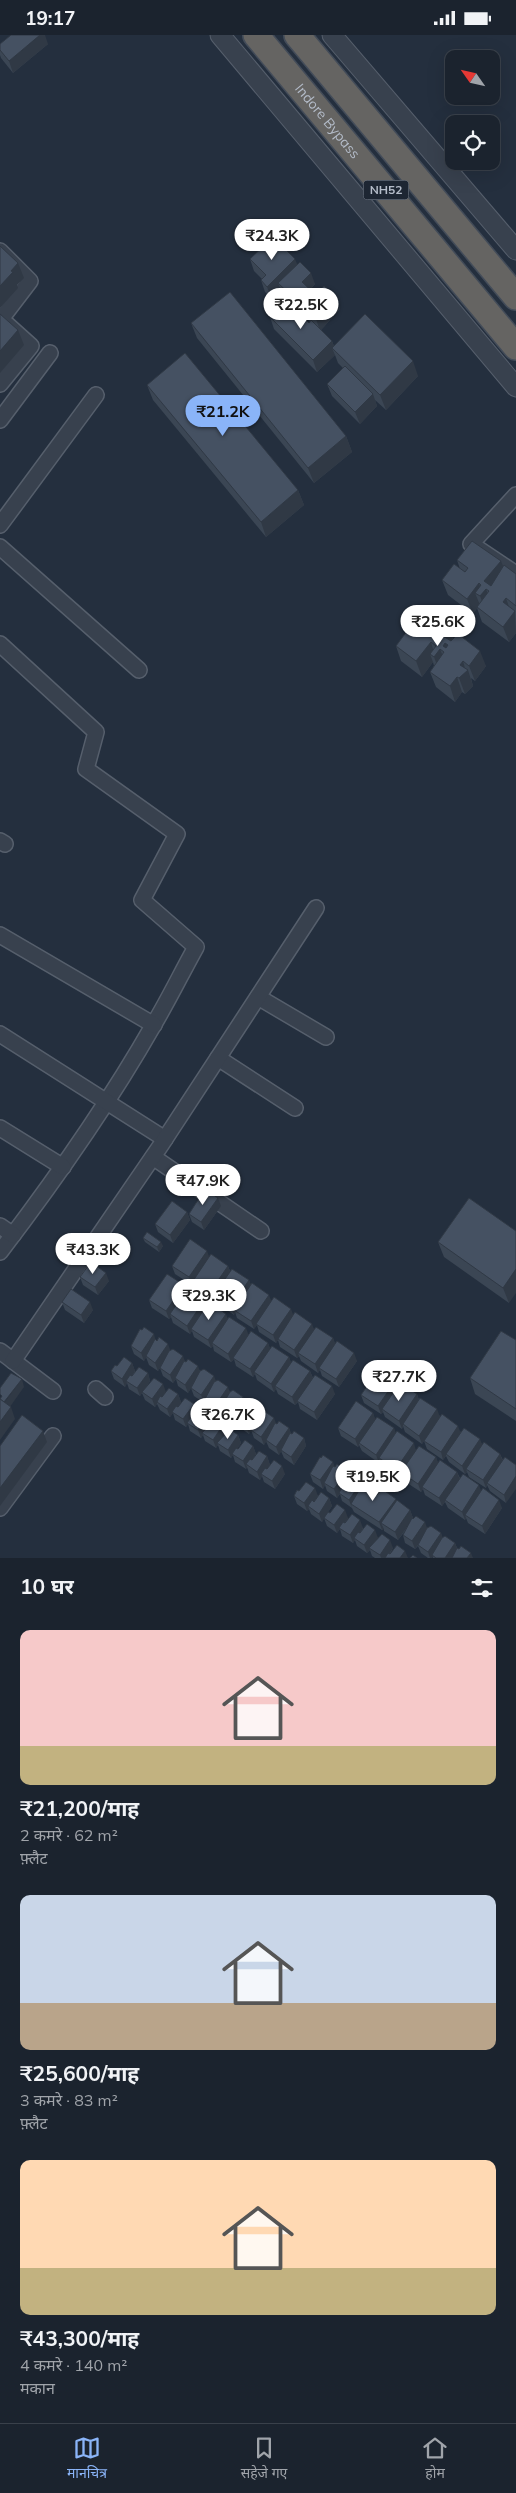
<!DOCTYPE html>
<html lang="hi">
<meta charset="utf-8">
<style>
:root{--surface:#1b232e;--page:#242b36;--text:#f1f3f6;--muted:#a0a4aa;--line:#39404a;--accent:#8ab4f8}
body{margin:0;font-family:Mulish,"Noto Sans Devanagari",sans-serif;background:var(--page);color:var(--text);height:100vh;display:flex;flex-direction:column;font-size:19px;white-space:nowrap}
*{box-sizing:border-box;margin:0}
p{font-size:16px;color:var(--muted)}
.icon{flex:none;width:28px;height:28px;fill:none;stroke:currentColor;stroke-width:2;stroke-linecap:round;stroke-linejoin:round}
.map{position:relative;height:1523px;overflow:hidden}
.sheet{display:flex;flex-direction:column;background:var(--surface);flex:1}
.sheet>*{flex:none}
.needle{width:32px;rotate:304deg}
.tools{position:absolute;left:445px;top:15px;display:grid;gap:10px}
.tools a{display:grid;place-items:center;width:55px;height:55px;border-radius:10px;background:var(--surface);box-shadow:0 5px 20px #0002,0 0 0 1px var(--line);font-size:25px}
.price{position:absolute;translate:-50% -42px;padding:0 11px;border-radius:18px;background:#fff;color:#222;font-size:16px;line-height:32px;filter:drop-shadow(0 1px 2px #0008)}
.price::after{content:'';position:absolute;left:50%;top:30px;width:15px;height:11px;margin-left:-8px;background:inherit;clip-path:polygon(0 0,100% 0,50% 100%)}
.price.on{background:var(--accent);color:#111}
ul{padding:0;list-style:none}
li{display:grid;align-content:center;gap:10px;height:265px;padding:0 20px}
li span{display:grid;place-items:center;height:155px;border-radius:10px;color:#555}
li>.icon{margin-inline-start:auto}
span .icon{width:90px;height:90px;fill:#fffc;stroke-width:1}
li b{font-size:21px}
h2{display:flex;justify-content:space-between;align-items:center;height:60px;padding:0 20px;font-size:21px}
.status{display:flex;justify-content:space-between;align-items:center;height:35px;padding:0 25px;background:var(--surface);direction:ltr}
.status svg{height:14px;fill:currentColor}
.dock{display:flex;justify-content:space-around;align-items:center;height:70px;border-top:1px solid var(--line);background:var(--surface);font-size:14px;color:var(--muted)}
.dock a{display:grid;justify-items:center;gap:2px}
.dock .on{color:var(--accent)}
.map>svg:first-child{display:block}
</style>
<div class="status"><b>19:17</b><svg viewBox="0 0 49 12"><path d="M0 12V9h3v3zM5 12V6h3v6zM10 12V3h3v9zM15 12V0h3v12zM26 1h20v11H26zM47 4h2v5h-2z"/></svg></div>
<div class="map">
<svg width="516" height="1523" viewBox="0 0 516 1523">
<rect width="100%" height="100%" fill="#242f3e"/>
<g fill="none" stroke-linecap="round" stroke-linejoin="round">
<g stroke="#565f6c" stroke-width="18">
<g id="minor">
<polyline points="0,216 30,246 1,284 31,311 0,349"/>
<polyline points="0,385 50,318"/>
<polyline points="516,460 471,509 516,539"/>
<polyline points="0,490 96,360"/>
<polyline points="0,512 139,635"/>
<path d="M0,609L96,697L86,734L177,799L142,865L196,912C182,937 169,964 154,989C109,1068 55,1145 0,1217"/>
<polyline points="0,806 5,809"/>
<polyline points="0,900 154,990"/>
<polyline points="258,962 326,1002"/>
<polyline points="0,999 165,1104"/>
<polyline points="218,1023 295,1073"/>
<polyline points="0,1093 63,1132"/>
<polyline points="153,1122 261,1196"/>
<polyline points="0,1191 13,1200"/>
<polyline points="0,1316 53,1356"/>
<polyline points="13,1326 161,1110 316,873"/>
<polyline points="96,1354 105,1362"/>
<polyline points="0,1473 53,1401"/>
</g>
</g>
<g stroke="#565f6c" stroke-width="21">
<g id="tertiary">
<polyline points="220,0 516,352"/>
<polyline points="332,0 516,215"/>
</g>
</g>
<g stroke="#434c59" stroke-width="28">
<g id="trunk">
<path id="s1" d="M256,0L516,312"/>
<polyline points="297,0 516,262"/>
</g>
</g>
<use href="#minor" stroke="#38414e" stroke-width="15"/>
<use href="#tertiary" stroke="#38414e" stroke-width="19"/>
<use href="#trunk" stroke="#656462" stroke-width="25"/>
</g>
<g fill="#3b4654">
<polygon points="0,9 48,9 13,38 1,23 0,20"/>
<polygon points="250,224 297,230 315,249 310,255 316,260 340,274 321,295 332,306 334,311 418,341 386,375 375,365 377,371 360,389 332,361 327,349 343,333 338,328 335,320 317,337 274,294 270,282 309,288 310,286 283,260 281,255 272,264 265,257 261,245 262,244 254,236"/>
<polygon points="191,288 346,401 352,417 314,448 197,303"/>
<polygon points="147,350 298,455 304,470 266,502 153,365"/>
<polygon points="457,525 503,531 516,539 516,598 509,607 482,587 477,573 473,579 448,560 442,545 460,534"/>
<polygon points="411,587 447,589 453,604 486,631 475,646 471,643 473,651 465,659 462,657 455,667 436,652 430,637 434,631 433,627 422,642 401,626 396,611 414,595"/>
<polygon points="221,1171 204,1195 192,1187 189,1179"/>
<polygon points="187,1177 190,1185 173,1208 158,1197 155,1189"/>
<polygon points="516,1196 509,1268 444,1222 438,1207"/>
<polygon points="143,1203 163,1211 159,1217 145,1207"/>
<polygon points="209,1222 228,1231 230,1236 249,1245 251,1251 272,1266 314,1294 333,1303 335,1309 357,1326 339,1352 322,1341 320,1335 318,1338 301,1326 299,1321 297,1323 280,1312 278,1305 276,1308 259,1297 257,1290 254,1294 237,1283 235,1277 234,1280 217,1268 215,1263 213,1265 196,1254 194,1247 192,1250 175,1239 172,1231"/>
<polygon points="80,1242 109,1246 98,1260 83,1250"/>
<polygon points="184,1250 186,1256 205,1264 207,1270 228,1284 249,1300 268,1308 270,1314 289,1322 291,1328 310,1336 313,1343 335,1359 317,1385 300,1374 298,1367 295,1370 278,1359 276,1354 274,1357 257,1345 255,1339 253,1342 236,1331 234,1324 231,1327 214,1316 213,1311 211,1313 194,1302 192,1296 190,1299 173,1288 171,1282 169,1284 152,1273 149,1265"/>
<polygon points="62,1267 93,1275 84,1288 65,1275"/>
<polygon points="156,1305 185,1326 216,1346 230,1357 243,1362 245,1367 276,1389 289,1393 291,1399 304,1403 306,1411 294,1430 284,1423 281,1416 279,1420 269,1413 266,1406 264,1410 254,1403 251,1395 249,1399 239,1392 236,1385 233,1389 223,1382 221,1375 218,1379 208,1372 206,1365 204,1368 194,1361 191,1353 188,1358 178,1351 176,1344 173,1348 163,1341 160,1333 158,1336 149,1330 146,1322 144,1326 134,1319 131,1311"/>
<polygon points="516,1305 516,1386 475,1359 470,1343"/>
<polygon points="132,1328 135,1336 148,1338 150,1346 147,1351 166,1357 162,1362 178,1359 181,1367 178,1372 194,1369 197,1377 192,1383 211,1388 226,1398 238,1400 241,1408 237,1414 253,1411 256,1419 267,1421 270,1430 285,1439 275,1454 264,1447 262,1441 260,1445 249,1438 247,1432 246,1434 235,1427 233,1420 231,1423 220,1416 218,1410 216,1413 205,1406 203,1400 201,1403 190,1396 188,1389 186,1392 175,1385 173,1378 170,1382 160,1375 157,1369 155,1372 145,1365 142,1358 140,1361 129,1354 127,1348 125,1352 114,1344 111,1336 117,1331"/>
<polygon points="396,1345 398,1350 417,1359 419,1365 461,1397 500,1419 503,1425 506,1468 490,1456 487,1450 486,1453 469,1442 467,1437 465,1439 449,1427 446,1421 443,1425 427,1414 424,1406 422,1409 405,1397 403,1391 402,1394 385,1382 383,1377 381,1379 364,1368 361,1360"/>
<polygon points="373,1378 375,1385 394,1393 395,1398 416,1415 436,1422 438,1429 457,1437 460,1443 481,1456 502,1473 485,1499 468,1488 466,1483 465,1485 448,1473 445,1467 442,1471 425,1460 423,1454 421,1457 404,1446 401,1438 399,1442 382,1431 380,1426 379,1428 362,1416 359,1410 358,1412 341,1401 338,1393"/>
<polygon points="335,1432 347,1436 350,1442 379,1456 379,1458 396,1466 410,1475 413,1483 427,1493 441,1498 442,1503 455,1508 457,1513 473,1523 433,1523 433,1521 432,1523 428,1523 421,1518 418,1511 415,1514 405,1508 403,1500 405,1496 398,1505 384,1496 384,1494 382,1495 354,1477 352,1473 342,1466 340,1459 337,1463 327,1456 325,1450 323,1454 313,1447 310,1439"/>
<polygon points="299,1456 329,1463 332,1471 328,1477 348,1483 345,1488 363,1493 378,1503 376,1505 393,1513 390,1519 408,1523 375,1523 372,1521 370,1515 367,1518 357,1511 355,1505 353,1508 342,1501 340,1494 337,1498 327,1491 324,1483 322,1487 311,1479 309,1474 307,1476 297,1469 294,1461"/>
</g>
<g fill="#303945">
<polygon points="40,0 45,0 48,9 13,38 9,26"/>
<polygon points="295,224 300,236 278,248 281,255 272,264 267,252"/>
<polygon points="18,228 24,243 17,250 18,253 0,273 0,251 11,236"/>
<polygon points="311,238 315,249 306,259 302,247"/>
<polygon points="336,262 340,274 320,296 316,284"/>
<polygon points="18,295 24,310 0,338 0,316"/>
<polygon points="332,306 336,317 332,313 335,320 317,337 313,325"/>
<polygon points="413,326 418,341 386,375 380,360"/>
<polygon points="373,359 377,371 360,389 355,377"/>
<polygon points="346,401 352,417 314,448 308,433"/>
<polygon points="298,455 304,470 266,502 261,487"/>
<polygon points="501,526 507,541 491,561 484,546"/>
<polygon points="479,548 482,558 486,554 492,569 486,577 480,561 475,558 480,570 473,579 467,564"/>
<polygon points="506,563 511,578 503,567"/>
<polygon points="515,576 516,598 509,607 503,592"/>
<polygon points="447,589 453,605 444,616 440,614 446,629 440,638 434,622 430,619 433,627 422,642 416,626 431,607 435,621 435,605"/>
<polygon points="480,616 486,631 475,646 469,631"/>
<polygon points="463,626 466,637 468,635 473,651 465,659 459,643 460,630"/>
<polygon points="457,642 462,657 455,667 450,651"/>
<polygon points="218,1163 221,1171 204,1195 201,1187"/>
<polygon points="187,1177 190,1185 173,1208 170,1200"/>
<polygon points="161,1207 163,1211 159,1217 157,1212"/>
<polygon points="207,1216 210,1224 193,1246 194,1247 192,1250 189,1242"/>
<polygon points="228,1231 231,1239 214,1260 215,1263 213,1265 210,1257"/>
<polygon points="516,1234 516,1258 509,1268 503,1253"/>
<polygon points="106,1238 109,1246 98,1260 95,1252"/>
<polygon points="249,1245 252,1253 234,1275 235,1277 234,1280 231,1272"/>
<polygon points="184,1250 187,1258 170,1279 171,1282 169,1284 166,1276"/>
<polygon points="269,1260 272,1268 256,1289 257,1290 254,1294 251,1286"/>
<polygon points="205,1264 208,1272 191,1294 192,1296 190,1299 187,1291"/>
<polygon points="90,1267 93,1275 84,1288 81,1280"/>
<polygon points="291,1274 294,1282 278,1304 278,1305 276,1308 273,1300"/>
<polygon points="226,1279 229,1287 212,1308 213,1311 211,1313 208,1305"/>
<polygon points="312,1289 315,1297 298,1318 299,1321 297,1323 294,1315"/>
<polygon points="246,1293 249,1301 233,1323 234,1324 231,1327 228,1319"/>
<polygon points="154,1299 156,1307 144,1326 141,1318"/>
<polygon points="333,1303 336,1311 319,1333 320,1335 318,1338 315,1329"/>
<polygon points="268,1308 271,1316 254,1337 255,1339 253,1342 250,1334"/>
<polygon points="168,1309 171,1317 158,1336 155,1328"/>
<polygon points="354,1318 357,1326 339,1352 336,1344"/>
<polygon points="183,1321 186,1329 173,1348 170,1340"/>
<polygon points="289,1322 292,1330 275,1351 276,1354 274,1357 271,1349"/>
<polygon points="132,1328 135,1336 128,1347 126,1346 127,1348 125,1352 122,1344"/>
<polygon points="198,1331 201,1339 188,1358 185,1350"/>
<polygon points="310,1336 313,1344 295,1370 292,1362"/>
<polygon points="148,1338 150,1346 140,1361 137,1353"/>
<polygon points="214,1341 217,1349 205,1364 206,1365 204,1368 201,1360"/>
<polygon points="22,1344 24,1352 7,1376 4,1368"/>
<polygon points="396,1345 399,1353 382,1374 383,1377 381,1379 378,1371"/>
<polygon points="163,1349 166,1357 158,1368 157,1367 157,1369 155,1372 152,1364"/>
<polygon points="332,1351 335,1359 317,1385 314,1377"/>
<polygon points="228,1352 231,1360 218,1379 215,1371"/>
<polygon points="178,1359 181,1367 174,1378 172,1377 173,1378 170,1382 167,1374"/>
<polygon points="417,1359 419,1367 403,1389 403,1391 402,1394 399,1386"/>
<polygon points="243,1362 246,1370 233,1389 230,1381"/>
<polygon points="194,1369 197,1377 186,1392 183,1384"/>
<polygon points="11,1372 15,1384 0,1405 0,1387"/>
<polygon points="259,1372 262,1380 249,1399 246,1391"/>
<polygon points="437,1374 440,1382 422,1409 419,1401"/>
<polygon points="373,1378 376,1386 359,1408 359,1410 358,1412 355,1404"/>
<polygon points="208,1380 211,1388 202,1398 203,1400 201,1403 198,1395"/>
<polygon points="274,1383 277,1391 264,1410 261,1402"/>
<polygon points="223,1390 226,1398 217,1408 218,1410 216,1413 213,1405"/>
<polygon points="458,1391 461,1399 446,1419 446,1421 443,1425 441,1417"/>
<polygon points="289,1393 292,1401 279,1420 276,1412"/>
<polygon points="394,1393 397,1401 379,1423 380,1426 379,1428 376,1420"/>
<polygon points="43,1396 47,1407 0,1471 0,1453"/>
<polygon points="238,1400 241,1408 233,1420 232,1419 233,1420 231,1423 228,1415"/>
<polygon points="304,1403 306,1411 294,1430 291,1422"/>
<polygon points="480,1404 483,1412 466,1434 467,1437 465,1439 462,1431"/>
<polygon points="414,1408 416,1416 399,1442 396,1434"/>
<polygon points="253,1411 256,1419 248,1431 246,1429 247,1432 246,1434 243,1426"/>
<polygon points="500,1419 503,1427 487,1448 487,1450 486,1453 483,1445"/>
<polygon points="267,1421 270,1430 263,1440 261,1439 262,1441 260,1445 257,1437"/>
<polygon points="436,1422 439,1430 422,1452 423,1454 421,1457 418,1449"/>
<polygon points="333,1427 336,1435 324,1448 325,1450 323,1454 320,1445"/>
<polygon points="282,1431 285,1439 275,1454 272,1446"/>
<polygon points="347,1436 350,1444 337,1463 334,1454"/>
<polygon points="457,1437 460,1445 445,1465 445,1467 442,1471 439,1463"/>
<polygon points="516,1441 516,1454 506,1468 504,1460"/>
<polygon points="362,1446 365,1454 351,1469 352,1473 349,1465"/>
<polygon points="479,1450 482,1458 465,1480 466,1483 465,1485 462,1477"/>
<polygon points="315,1453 318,1461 310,1472 308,1471 309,1474 307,1476 304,1468"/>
<polygon points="329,1463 332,1471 322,1487 319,1479"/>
<polygon points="396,1464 399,1472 381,1488 384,1494 382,1495 379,1487"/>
<polygon points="499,1465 502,1473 485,1499 482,1491"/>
<polygon points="345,1475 348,1483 340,1494 339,1493 340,1494 337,1498 334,1490"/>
<polygon points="410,1475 413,1483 398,1505 395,1497"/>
<polygon points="360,1485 363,1493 356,1504 354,1503 355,1505 353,1508 350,1500"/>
<polygon points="425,1487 428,1496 415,1514 412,1506"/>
<polygon points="375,1495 378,1503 370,1514 369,1513 370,1515 367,1518 364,1510"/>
<polygon points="441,1498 444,1506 432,1520 433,1521 432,1523 430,1523 428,1517"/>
<polygon points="390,1505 393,1513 386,1523 381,1523 380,1520"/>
<polygon points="455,1508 458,1516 453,1523 445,1523"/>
<polygon points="405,1516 408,1523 400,1523"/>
<polygon points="471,1518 473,1523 467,1523"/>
</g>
<g fill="#455162" stroke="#303945" fill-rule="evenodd">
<polygon points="11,0 40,0 9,26 0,15 0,9"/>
<polygon points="273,202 295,224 267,252 261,245 266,240 250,224"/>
<polygon points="0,211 18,228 11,236 13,237 0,251"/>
<polygon points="300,227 311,238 302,247 316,260 324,251 336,262 316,284 278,248"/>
<polygon points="230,257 346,401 308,433 191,288"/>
<polygon points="287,266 309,288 311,285 332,306 313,325 270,282"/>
<polygon points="0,279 18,295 0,316"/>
<polygon points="365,279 413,326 380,360 332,313"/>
<polygon points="185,318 298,455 261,487 147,350"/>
<polygon points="345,331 373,359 355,377 327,349"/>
<polygon points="472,506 501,526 484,546 491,551 504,530 516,539 516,571 506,563 503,567 515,576 503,592 477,572 489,556 486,554 480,561 475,558 481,550 479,548 467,564 442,545 454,529 465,537 468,533 457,525"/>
<path d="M423,571L447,589L435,605L438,607L443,601L451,606L458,599L480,616L469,631L463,626L460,630L468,635L459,643L457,642L450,651L430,637L444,617L440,614L434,622L430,619L436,611L431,607L416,626L396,611L410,592L416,596L419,593L411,587ZM445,608L448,610L446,613L443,611Z"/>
<polygon points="205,1154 218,1163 201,1187 189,1179"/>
<polygon points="469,1163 516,1196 516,1234 503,1253 438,1207"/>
<polygon points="172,1166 187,1177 170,1200 155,1189"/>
<polygon points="147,1197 161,1207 157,1212 143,1203"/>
<polygon points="190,1204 207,1216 189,1242 172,1231"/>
<polygon points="211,1219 228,1231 210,1257 193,1246"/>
<polygon points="91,1227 106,1238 95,1252 80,1242"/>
<polygon points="232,1234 249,1245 231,1272 214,1260"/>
<polygon points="167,1239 184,1250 166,1276 149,1265"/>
<polygon points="252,1248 269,1260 251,1286 234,1275"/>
<polygon points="188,1253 205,1264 187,1291 170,1279"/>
<polygon points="71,1254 90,1267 81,1280 62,1267"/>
<polygon points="274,1262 291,1274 273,1300 256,1289"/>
<polygon points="209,1267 226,1279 208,1305 191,1294"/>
<polygon points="295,1277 312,1289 294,1315 278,1304"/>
<polygon points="229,1282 246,1293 228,1319 212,1308"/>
<polygon points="144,1292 154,1299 141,1318 131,1311 140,1294 142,1295"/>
<polygon points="316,1292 333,1303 315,1329 298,1318"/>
<polygon points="251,1296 268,1308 250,1334 233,1323"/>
<polygon points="501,1296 516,1305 516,1374 470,1343"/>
<polygon points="159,1302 168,1309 155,1328 146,1321 155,1304 157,1306"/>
<polygon points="337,1306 354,1318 336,1344 319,1333"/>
<polygon points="272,1311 289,1322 271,1349 254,1337"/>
<polygon points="173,1314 183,1321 170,1340 160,1333 169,1316"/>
<polygon points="124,1322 132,1328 122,1344 111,1336 115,1330 117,1331"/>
<polygon points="188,1324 198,1331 185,1350 175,1343 184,1326 186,1327"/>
<polygon points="293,1325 310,1336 292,1362 275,1351"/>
<polygon points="139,1332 148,1338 137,1353 126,1346 130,1340 132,1341"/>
<polygon points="379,1333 396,1345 378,1371 361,1360"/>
<polygon points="204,1334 214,1341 201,1360 191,1353 200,1336"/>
<polygon points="11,1338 22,1344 4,1367 0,1364 2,1361 0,1359 0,1353"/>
<polygon points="315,1340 332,1351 314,1377 297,1366"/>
<polygon points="154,1343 163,1349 152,1364 142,1357"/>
<polygon points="218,1345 228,1352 215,1371 205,1364 214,1347"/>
<polygon points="400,1348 417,1359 399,1386 382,1374"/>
<polygon points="169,1353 178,1359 167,1374 157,1367 160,1361 162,1362"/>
<polygon points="233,1355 243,1362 230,1381 220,1374 230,1357"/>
<polygon points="185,1363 194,1369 183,1384 172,1377 176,1371 178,1372"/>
<polygon points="420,1363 437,1374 419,1401 403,1389"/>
<polygon points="0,1364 11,1372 0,1387"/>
<polygon points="249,1365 259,1372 246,1391 236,1384 245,1367"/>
<polygon points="356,1366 373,1378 355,1404 338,1393"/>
<polygon points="200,1374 208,1380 198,1395 187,1388 191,1382 193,1383"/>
<polygon points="264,1376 274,1383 261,1402 251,1395 260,1378 262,1379"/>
<polygon points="442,1379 458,1391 441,1417 424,1406"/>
<polygon points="22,1380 43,1396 0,1453 0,1411"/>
<polygon points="377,1382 394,1393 376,1420 359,1408"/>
<polygon points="215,1384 223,1390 213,1405 202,1398"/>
<polygon points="279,1386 289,1393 276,1412 266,1405 275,1388 277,1389"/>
<polygon points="464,1393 480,1404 462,1431 446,1419"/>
<polygon points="230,1394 238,1400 228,1415 217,1408"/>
<polygon points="294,1396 304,1403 291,1422 281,1415 290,1398 292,1399"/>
<polygon points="397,1396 414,1408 396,1434 379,1423"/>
<polygon points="245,1405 253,1411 243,1426 232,1419 236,1413 238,1414"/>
<polygon points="484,1407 500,1419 483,1445 466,1434"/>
<polygon points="419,1411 436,1422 418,1449 401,1437"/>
<polygon points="259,1416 267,1421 257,1437 246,1429 250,1424 252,1425"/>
<polygon points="323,1420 333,1427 320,1445 310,1439 320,1422 321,1423"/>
<polygon points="505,1422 516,1430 516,1441 504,1460 487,1448"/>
<polygon points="274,1425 282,1431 272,1446 261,1439 265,1433 267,1434"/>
<polygon points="440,1425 457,1437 439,1463 422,1452"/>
<polygon points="337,1429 347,1436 334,1454 324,1448 333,1431 335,1432"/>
<polygon points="352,1439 362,1446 349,1465 339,1458 348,1441 350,1442"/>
<polygon points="463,1439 479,1450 462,1477 445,1465"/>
<polygon points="306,1447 315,1453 304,1468 294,1461 297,1455 299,1456"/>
<polygon points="364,1447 379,1456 377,1460 382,1454 396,1464 379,1487 351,1469"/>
<polygon points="483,1453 499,1465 482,1491 465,1480"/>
<polygon points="321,1457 329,1463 319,1479 308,1471 312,1465 314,1467"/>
<polygon points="397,1465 410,1475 395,1497 381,1488"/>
<polygon points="337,1469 345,1475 334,1490 324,1483 328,1477 330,1478"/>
<polygon points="352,1479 360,1485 350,1500 339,1493 343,1487 345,1488"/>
<polygon points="416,1481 425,1487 412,1506 403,1500 412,1483 413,1484"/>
<polygon points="367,1489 375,1495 364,1510 354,1503 358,1497 360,1498"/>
<polygon points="431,1491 441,1498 428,1517 418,1510 427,1493"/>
<polygon points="382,1499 390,1505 380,1520 369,1513"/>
<polygon points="445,1501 455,1508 445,1523 436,1523 432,1520 442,1503"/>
<polygon points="397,1510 405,1516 400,1523 385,1523 388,1518 390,1519"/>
<polygon points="461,1511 471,1518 467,1523 452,1523 457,1513 459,1514"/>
<polygon points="413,1520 417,1523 410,1523"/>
</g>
<g text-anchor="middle" stroke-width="4" stroke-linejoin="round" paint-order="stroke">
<rect fill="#1d2633" stroke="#878f9c" stroke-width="1" x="363.5" y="145.5" width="45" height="19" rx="4"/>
<g font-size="12" font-weight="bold" fill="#b4bcc9">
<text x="386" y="159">NH52</text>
</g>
<g font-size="14" fill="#b4bcc9" stroke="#1d2633">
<text dy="5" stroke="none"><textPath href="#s1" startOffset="112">Indore Bypass</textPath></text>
</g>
</g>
</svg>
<div class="tools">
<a><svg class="needle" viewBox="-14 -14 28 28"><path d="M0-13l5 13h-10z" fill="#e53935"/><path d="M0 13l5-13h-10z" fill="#a0a4aa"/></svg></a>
<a><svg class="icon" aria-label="locate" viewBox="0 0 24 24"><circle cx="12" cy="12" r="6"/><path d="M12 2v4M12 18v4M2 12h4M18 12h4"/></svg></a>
</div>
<b class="price" style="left:272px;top:226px">₹24.3K</b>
<b class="price" style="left:301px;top:295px">₹22.5K</b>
<b class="price on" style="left:223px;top:402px">₹21.2K</b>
<b class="price" style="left:438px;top:612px">₹25.6K</b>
<b class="price" style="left:203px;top:1171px">₹47.9K</b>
<b class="price" style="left:93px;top:1240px">₹43.3K</b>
<b class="price" style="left:209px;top:1286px">₹29.3K</b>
<b class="price" style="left:399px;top:1367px">₹27.7K</b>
<b class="price" style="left:228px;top:1405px">₹26.7K</b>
<b class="price" style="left:373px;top:1467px">₹19.5K</b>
</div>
<section class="sheet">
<h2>10 घर<svg class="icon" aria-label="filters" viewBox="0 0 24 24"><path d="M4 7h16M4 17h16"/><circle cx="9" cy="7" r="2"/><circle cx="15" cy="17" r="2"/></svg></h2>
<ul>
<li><span style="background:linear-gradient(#f6c9c9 75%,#c2b280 0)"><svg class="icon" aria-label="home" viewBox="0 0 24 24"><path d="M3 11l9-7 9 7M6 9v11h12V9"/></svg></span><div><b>₹21,200/माह</b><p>2 कमरे · 62 m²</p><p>फ़्लैट</p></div></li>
<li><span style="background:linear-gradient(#c9d6e8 70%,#b9a48a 0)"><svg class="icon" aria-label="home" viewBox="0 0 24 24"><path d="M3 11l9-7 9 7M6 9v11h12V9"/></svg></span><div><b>₹25,600/माह</b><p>3 कमरे · 83 m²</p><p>फ़्लैट</p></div></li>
<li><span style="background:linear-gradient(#ffd9b3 70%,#c2b280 0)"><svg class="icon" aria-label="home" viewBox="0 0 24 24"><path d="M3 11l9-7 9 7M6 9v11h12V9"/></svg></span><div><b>₹43,300/माह</b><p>4 कमरे · 140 m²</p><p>मकान</p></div></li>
</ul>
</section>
<nav class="dock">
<a class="on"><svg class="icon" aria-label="map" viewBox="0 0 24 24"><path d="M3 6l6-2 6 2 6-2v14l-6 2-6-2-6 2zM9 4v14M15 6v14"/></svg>मानचित्र</a>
<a><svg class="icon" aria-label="saved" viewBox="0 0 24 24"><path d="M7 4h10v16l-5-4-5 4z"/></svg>सहेजे गए</a>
<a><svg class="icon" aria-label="home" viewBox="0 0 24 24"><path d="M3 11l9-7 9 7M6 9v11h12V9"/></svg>होम</a>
</nav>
